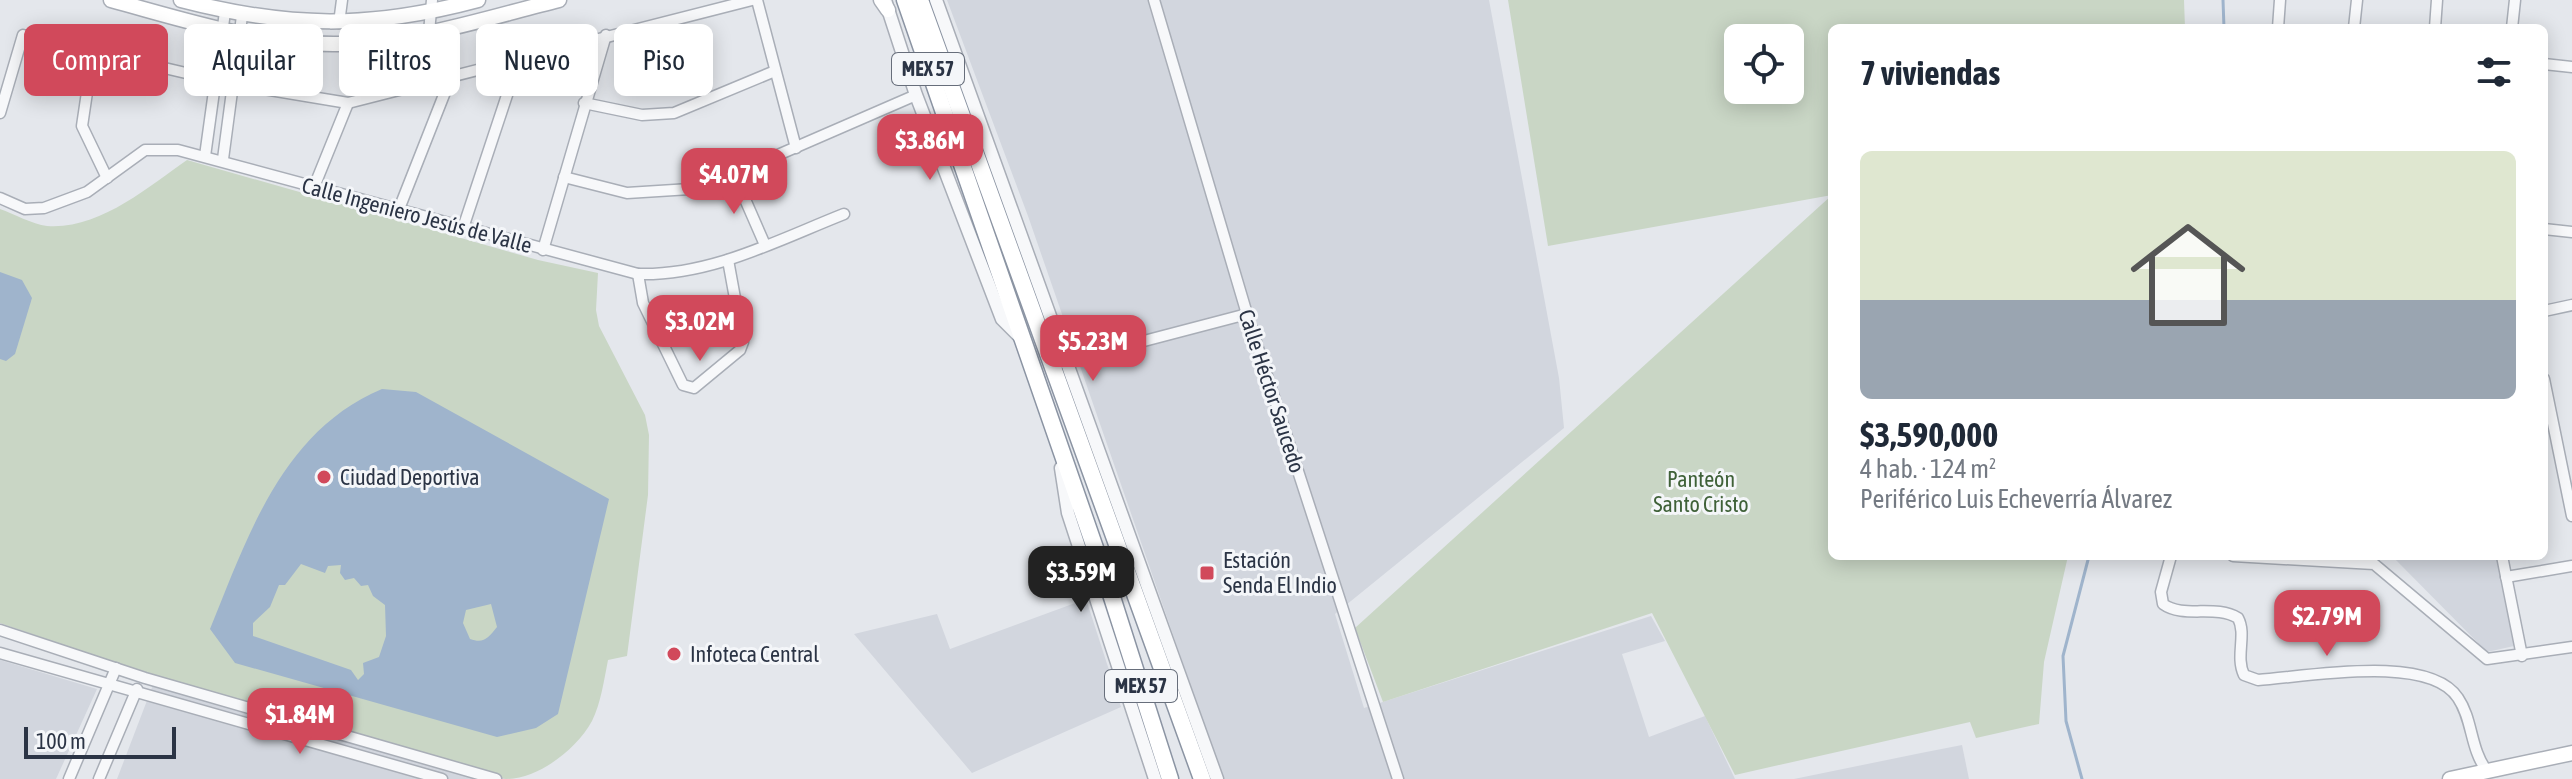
<!DOCTYPE html>
<html lang="es">
<meta charset="utf-8">
<style>
:root{--surface:#fff;--page:#f2f2f3;--text:#1f2937;--muted:#747a83;--accent:#d1495b}
body{margin:0;font-family:"Asap Condensed",sans-serif;background:var(--page);color:var(--text);height:100vh;display:flex;flex-direction:column;font-size:30px;white-space:nowrap}
*{box-sizing:border-box;margin:0}
p{font-size:26px;color:var(--muted)}
.icon{flex:none;width:44px;height:44px;fill:none;stroke:currentColor;stroke-width:2;stroke-linecap:round;stroke-linejoin:round}
.map{position:relative;flex:1;overflow:hidden}
.sheet{position:absolute;left:1828px;top:24px;width:720px;height:536px;display:flex;flex-direction:column;background:var(--surface);border-radius:12px;box-shadow:0 4px 20px #0003}
.sheet>*{flex:none}
.banner{position:absolute;left:24px;top:24px;width:760px;height:72px;display:flex;gap:16px}
.controls{position:absolute;left:1724px;top:24px;display:grid;gap:16px}
.controls a{display:grid;place-items:center;width:80px;height:80px;border-radius:12px;background:var(--surface);box-shadow:0 4px 20px #0003;font-size:40px}
.scale{position:absolute;left:24px;bottom:20px;width:152px;box-sizing:border-box;padding-left:8px;border:4px solid #2b3445;border-top:0;font-size:22px;line-height:28px;white-space:nowrap;color:#2b3445;-webkit-text-stroke:6px #f4f6f9;paint-order:stroke}
.price{position:absolute;translate:-50% -68px;padding:0 18px;border-radius:16px;background:var(--accent);color:#fff;font-size:26px;line-height:52px;filter:drop-shadow(0 2px 4px #0008)}
.price::after{content:'';position:absolute;left:50%;top:48px;width:24px;height:18px;margin-left:-12px;background:inherit;clip-path:polygon(0 0,100% 0,50% 100%)}
.price.active{background:#222;color:#fff}
ul{padding:0;list-style:none}
li{display:grid;align-content:center;gap:16px;height:424px;padding:0 32px}
li span{display:grid;place-items:center;height:248px;border-radius:12px;color:#555}
li>.icon{margin-inline-start:auto}
span .icon{width:144px;height:144px;fill:#fffc;stroke-width:1}
li b{font-size:34px}
h2{display:flex;justify-content:space-between;align-items:center;height:96px;padding:0 32px;font-size:34px}
.tag{padding:0 28px;border-radius:12px;background:var(--surface);box-shadow:0 4px 20px #0003;font-size:28px;line-height:72px}
.tag.active{background:var(--accent);color:#fff}
.map>svg:first-child{display:block}
</style>
<div class="map">
<svg width="2572" height="779" viewBox="0 0 2572 779">
<rect width="100%" height="100%" fill="#e4e7ec"/>
<g fill="#d2d6de">
<polygon points="947,0 1489,0 1559,378 1564,428 1335,614 1364,708 1651,616 1665,641 1622,654 1649,737 1705,716 1735,779 1223,779 1028,216"/>
<polygon points="2392,556 2496,556 2514,646 2487,652"/>
<polygon points="1086,599 1121,707 972,773 854,634 937,614 950,649"/>
<polygon points="0,660 97,689 56,779 0,779"/>
<polygon points="156,677 511,779 117,779"/>
<polygon points="1962,745 1969,779 1794,779 1921,753"/>
</g>
<g fill="#c9d6c5" fill-rule="evenodd">
<path d="M1508,0H2184L2185,28H1832V556H2068L2044,662L2039,724L1976,738L1970,722L1735,775L1652,613L1383,702L1355,628L1832,195L1548,246ZM1738,38H1790V90H1738Z"/>
<path d="M187,160L538,260L598,273L596,310L599,326L645,415L649,435L648,495L627,656L608,660C604,680 601,703 592,721C576,750 538,779 506,779L156,677L0,623V209C14,214 32,224 47,226C99,230 148,187 187,160Z"/>
</g>
<g fill="#9fb4cc" fill-rule="evenodd">
<polygon points="0,272 22,280 32,298 15,354 6,361 0,359"/>
<path d="M382,389L416,392L609,499L558,714L536,728L497,737L235,663L210,629C248,536 282,431 382,389ZM301,564L325,573L328,566L341,565L340,573L345,580L354,578L361,586L368,585L373,596L385,605L386,636L379,657L363,663L364,674L358,680L351,670L253,636V623L270,607L279,585H285ZM491,604L497,627C488,638 484,644 470,639L463,623L466,610Z"/>
</g>
<g fill="none" stroke-linecap="round" stroke-linejoin="round">
<g stroke="#9fb4cc" stroke-width="3">
<polyline points="2223,0 2224,28"/>
<polyline points="2082,779 2066,721 2063,656 2089,556"/>
</g>
<g stroke="#a9aeb7" stroke-width="13">
<g id="minor">
<polyline points="757,0 796,148"/>
<polyline points="1154,0 1247,314 1398,779"/>
<polyline points="339,23 342,0"/>
<polyline points="2278,28 2280,0"/>
<polyline points="2354,28 2357,0"/>
<polyline points="2435,28 2437,0"/>
<polyline points="2512,28 2515,0"/>
<polyline points="429,32 432,0"/>
<polyline points="93,52 82,126 107,178"/>
<polyline points="2544,64 2572,67"/>
<polyline points="584,103 642,115 674,113 775,71"/>
<polyline points="0,113 23,35 233,84 348,103 752,0"/>
<polyline points="205,156 225,12"/>
<polyline points="223,159 242,16"/>
<polyline points="734,174 765,245"/>
<polyline points="564,177 627,193 690,189 734,174 916,95"/>
<polyline points="314,187 348,103"/>
<path d="M0,198L25,209L44,208L87,192L145,150H178L638,274C711,276 778,240 844,214"/>
<polyline points="399,209 451,77"/>
<polyline points="463,228 518,62"/>
<polyline points="2544,229 2572,232"/>
<polyline points="543,250 606,35"/>
<polyline points="638,274 643,303 683,385 694,388 740,350 743,342 728,260"/>
<polyline points="2544,311 2572,305"/>
<polyline points="1060,363 1247,314"/>
<polyline points="2544,379 2572,516"/>
<path d="M2171,556L2161,592L2163,604C2184,619 2215,604 2238,618C2247,635 2235,656 2244,675L2258,680C2305,677 2429,653 2458,698C2473,720 2470,749 2487,771"/>
<polyline points="2233,556 2374,564 2487,659 2572,647"/>
<polyline points="2502,556 2522,656"/>
<polyline points="2506,577 2572,566"/>
<polyline points="0,630 145,678 496,779"/>
<polyline points="0,653 442,779"/>
<polyline points="69,779 116,668"/>
<polyline points="99,779 137,689"/>
</g>
</g>
<g stroke="#a9aeb7" stroke-width="15">
<g id="tertiary">
<polyline points="936,0 1217,779"/>
<polyline points="886,3 916,95 1002,319 1020,337"/>
<polyline points="1061,468 1068,513 1155,779"/>
</g>
</g>
<g stroke="#a9aeb7" stroke-width="17">
<g id="secondary">
<path d="M111,0C185,20 260,45 338,44C412,43 487,18 559,0"/>
<path d="M181,0C289,28 370,29 478,0"/>
<polyline points="881,0 888,10"/>
<polyline points="2450,779 2572,753"/>
</g>
</g>
<g stroke="#8b94a3" stroke-width="19">
<g id="trunk">
<polyline points="905,0 1111,594 1170,779"/>
<polyline points="920,0 1202,779"/>
</g>
</g>
<use href="#minor" stroke="#f7f8fa" stroke-width="10"/>
<use href="#tertiary" stroke="#f7f8fa" stroke-width="12"/>
<use href="#secondary" stroke="#fff" stroke-width="14"/>
<use href="#trunk" stroke="#fff" stroke-width="16"/>
</g>
<g fill="#d1495b" stroke="#f4f6f9" stroke-width="3">
<circle cx="324" cy="477" r="8"/>
<rect x="1199" y="565" width="16" height="16" rx="4"/>
<circle cx="674" cy="654" r="8"/>
</g>
<g text-anchor="middle" stroke-width="6" stroke-linejoin="round" paint-order="stroke">
<g fill="#f4f6f9" stroke="#676e7b" stroke-width="2">
<rect x="892" y="53" width="72" height="32" rx="6"/>
<rect x="1105" y="670" width="72" height="32" rx="6"/>
</g>
<g font-size="20" font-weight="bold" fill="#2b3445">
<text x="928" y="76">MEX 57</text>
<text x="1141" y="693">MEX 57</text>
</g>
<g font-size="22" fill="#2b3445" stroke="#f4f6f9">
<text transform="translate(417 215) rotate(15)" y="8">Calle Ingeniero Jesús de Valle</text>
<text transform="translate(1272 391) rotate(72)" y="8">Calle Héctor Saucedo</text>
</g>
<g font-size="22" fill="#2b3445" stroke="#f4f6f9" text-anchor="start">
<text x="340" y="485">Ciudad Deportiva</text>
<text x="1223" y="568">Estación<tspan x="1223" dy="25">Senda El Indio</tspan></text>
<text x="690" y="662">Infoteca Central</text>
</g>
<g font-size="22" fill="#3f6138" stroke="#f4f6f9">
<text x="1701" y="487">Panteón<tspan x="1701" dy="25">Santo Cristo</tspan></text>
</g>
</g>
</svg>
<div class="controls">
<a><svg class="icon" aria-label="locate" viewBox="0 0 24 24"><circle cx="12" cy="12" r="6"/><path d="M12 2v4M12 18v4M2 12h4M18 12h4"/></svg></a>
</div>
<div class="scale">100 m</div>
<b class="price" style="left:930px;top:182px">$3.86M</b>
<b class="price" style="left:734px;top:216px">$4.07M</b>
<b class="price" style="left:700px;top:363px">$3.02M</b>
<b class="price" style="left:1093px;top:383px">$5.23M</b>
<b class="price active" style="left:1081px;top:614px">$3.59M</b>
<b class="price" style="left:2327px;top:658px">$2.79M</b>
<b class="price" style="left:300px;top:756px">$1.84M</b>
<div class="banner">
<a class="tag active">Comprar</a>
<a class="tag">Alquilar</a>
<a class="tag">Filtros</a>
<a class="tag">Nuevo</a>
<a class="tag">Piso</a>
</div>
<section class="sheet">
<h2>7 viviendas<svg class="icon" aria-label="filters" viewBox="0 0 24 24"><path d="M4 7h16M4 17h16"/><circle cx="9" cy="7" r="2"/><circle cx="15" cy="17" r="2"/></svg></h2>
<ul>
<li><span style="background:linear-gradient(#dfe7d0 60%,#9aa5b1 0)"><svg class="icon" aria-label="home" viewBox="0 0 24 24"><path d="M3 11l9-7 9 7M6 9v11h12V9"/></svg></span><div><b>$3,590,000</b><p>4 hab. · 124 m²</p><p>Periférico Luis Echeverría Álvarez</p></div></li>
</ul>
</section>
</div>
